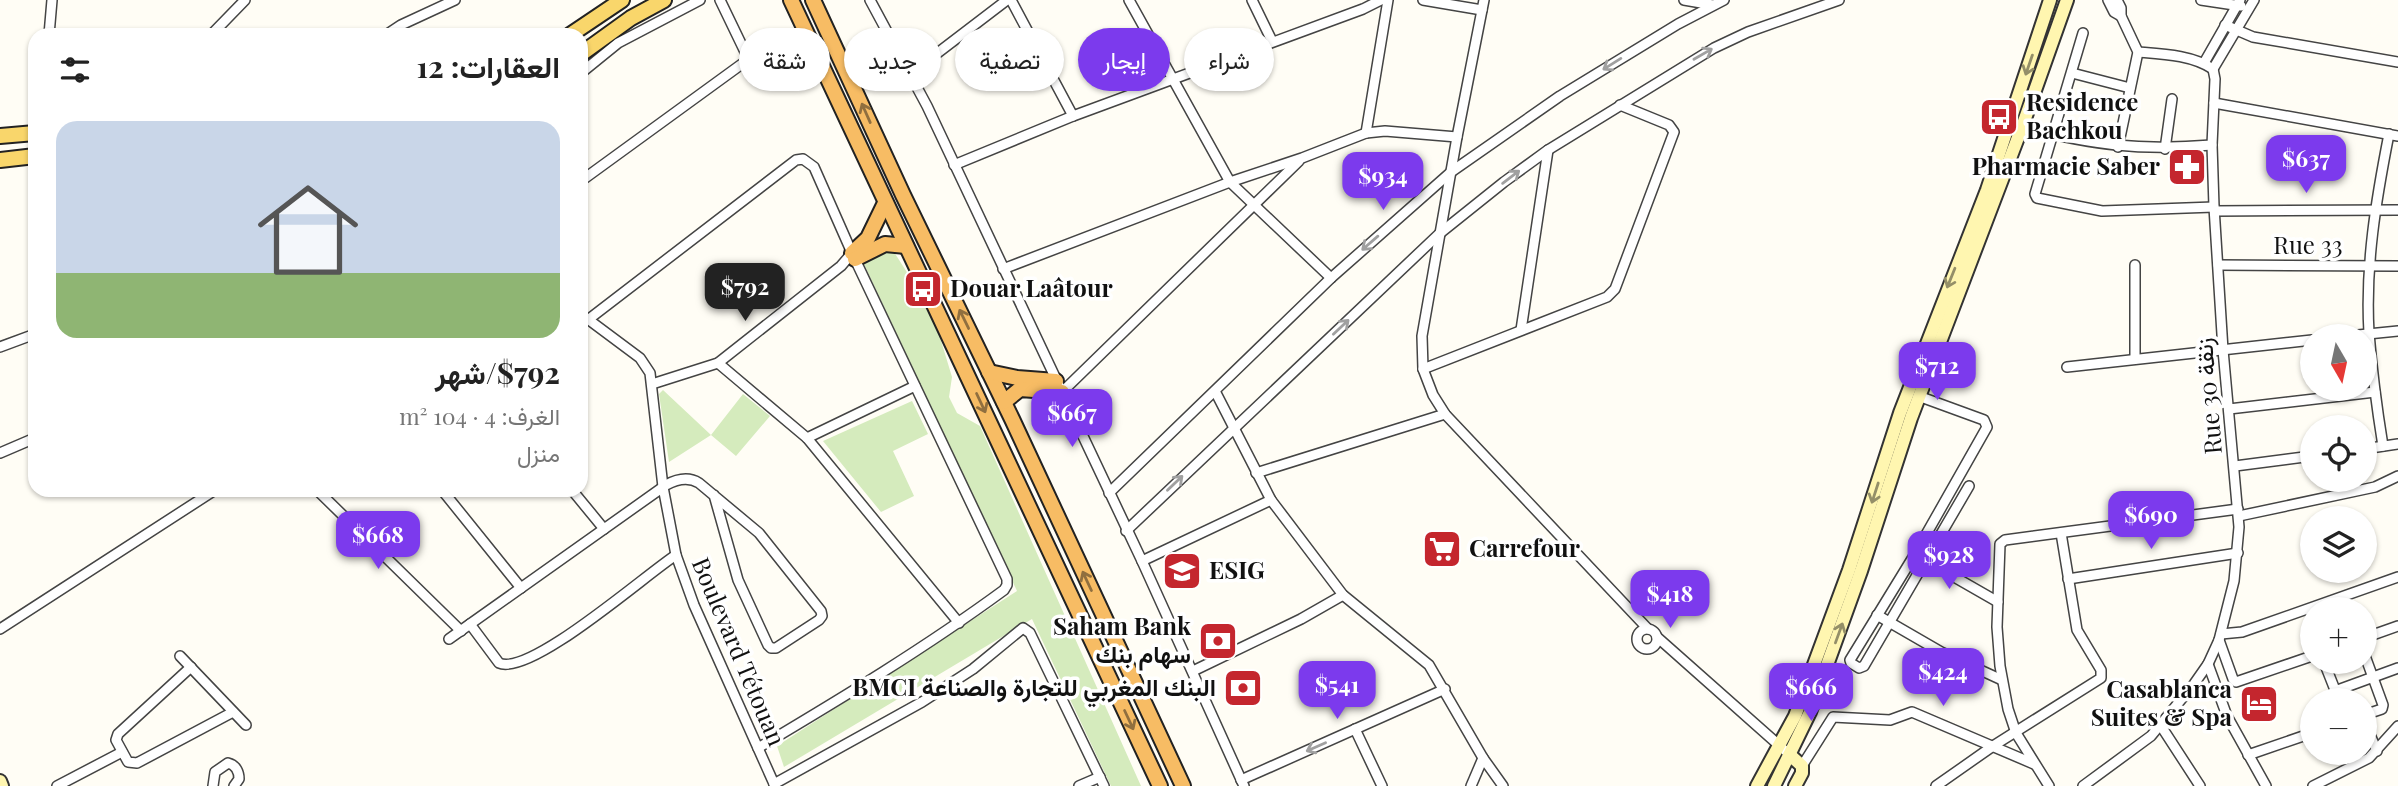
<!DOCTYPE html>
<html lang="ar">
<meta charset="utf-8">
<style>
:root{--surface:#fff;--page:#f6f6f6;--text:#222;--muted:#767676;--accent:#7c3aed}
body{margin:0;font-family:"Playfair Display",Vazirmatn,serif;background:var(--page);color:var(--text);direction:rtl;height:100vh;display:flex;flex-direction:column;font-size:26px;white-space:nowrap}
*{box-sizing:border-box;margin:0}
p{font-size:23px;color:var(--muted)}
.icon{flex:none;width:38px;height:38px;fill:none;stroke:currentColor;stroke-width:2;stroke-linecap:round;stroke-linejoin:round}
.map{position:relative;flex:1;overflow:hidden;direction:ltr}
.side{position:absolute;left:28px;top:28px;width:560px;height:469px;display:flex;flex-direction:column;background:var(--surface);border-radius:21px;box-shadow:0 2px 5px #0004;direction:rtl}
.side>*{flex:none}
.guide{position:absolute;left:609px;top:28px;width:665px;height:63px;direction:rtl;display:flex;gap:14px}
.needle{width:46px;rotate:171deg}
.tools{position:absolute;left:2300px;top:324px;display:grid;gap:14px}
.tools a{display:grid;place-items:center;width:77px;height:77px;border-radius:50%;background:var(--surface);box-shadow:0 2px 5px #0004;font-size:35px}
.price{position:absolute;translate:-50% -60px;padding:0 16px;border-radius:14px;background:var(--accent);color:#fff;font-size:23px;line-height:46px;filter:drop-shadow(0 2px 4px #0008)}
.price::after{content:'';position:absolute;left:50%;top:42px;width:21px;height:16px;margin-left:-10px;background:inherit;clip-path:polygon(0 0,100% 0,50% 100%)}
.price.active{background:#222;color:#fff}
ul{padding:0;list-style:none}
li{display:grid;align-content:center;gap:14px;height:371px;padding:0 28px}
li span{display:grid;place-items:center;height:217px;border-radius:21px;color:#555}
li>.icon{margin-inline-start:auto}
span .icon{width:126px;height:126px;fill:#fffc;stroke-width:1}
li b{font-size:30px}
h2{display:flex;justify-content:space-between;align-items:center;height:84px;padding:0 28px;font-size:30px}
.chip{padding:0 24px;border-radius:32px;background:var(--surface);box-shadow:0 2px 5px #0004;font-size:24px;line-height:63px}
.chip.active{background:var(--accent);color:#fff}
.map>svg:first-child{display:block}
</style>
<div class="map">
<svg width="2398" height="786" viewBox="0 0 2398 786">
<rect width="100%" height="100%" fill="#fffdf5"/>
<g fill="#d5ebbd">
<polygon points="892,249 932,311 952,377 949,397 957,413 980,426 1141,786 1111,786 1032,619 784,767 777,746 1017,591 863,262 875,252"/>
<polygon points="663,390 711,435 743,394 770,416 736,456 711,435 669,462 659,394"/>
<polygon points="912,401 928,434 893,451 914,496 881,512 823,441"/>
</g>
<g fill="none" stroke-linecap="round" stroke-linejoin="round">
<g stroke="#444" stroke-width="12">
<g id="minor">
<polyline points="870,0 927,106 1142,561 1244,786"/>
<polyline points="1011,0 1073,116"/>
<polyline points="1129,0 1230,182 1331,278"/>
<polyline points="1252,0 1272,41"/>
<polyline points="1423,0 1482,10"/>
<polyline points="1484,0 1457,137 1422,336 1423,369 1433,395 1445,414 1648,629"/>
<polyline points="1684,0 1713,5"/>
<polyline points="2108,0 2114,12 2121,16"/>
<polyline points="2117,0 2121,8 2121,16 2138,52 2118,147"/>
<polyline points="2201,0 2241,6"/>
<polyline points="2225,25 2253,37 2398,62"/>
<polyline points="2083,33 2035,194 2037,198 2102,211 2214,207"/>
<polyline points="49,35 52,0"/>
<polyline points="211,35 245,0"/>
<polyline points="386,35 401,25 455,0"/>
<path d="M2138,52C2163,54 2192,55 2213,69"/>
<polyline points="2204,63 2240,0"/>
<polyline points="2213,69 2254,0"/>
<polyline points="581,73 618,43 700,0"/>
<polyline points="2072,73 2130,88"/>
<polyline points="910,74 1007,0"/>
<polyline points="2214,103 2398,136"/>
<path d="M2022,127C2093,145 2139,151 2212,145"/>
<polyline points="1366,133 1388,0"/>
<polyline points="2165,149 2172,99"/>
<polyline points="954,165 1073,116 1363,9 1381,0"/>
<polyline points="581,181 746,61 747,56 720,0"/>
<polyline points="2215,211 2398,210"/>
<polyline points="2135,265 2135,359"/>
<polyline points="2218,265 2398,266"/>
<polyline points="1003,269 1230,182 1302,158 1366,133 1385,131 1457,137"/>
<polyline points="581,314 640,358 650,373 663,487 676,555 694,605 775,786"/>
<path d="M589,319L796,160L803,159L814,167L852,253L1007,579V585L1004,590C925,648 842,698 758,748"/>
<polyline points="1521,330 1548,150"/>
<polyline points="2348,336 2398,331"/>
<polyline points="0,347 35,334"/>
<polyline points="718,363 807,438 959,623"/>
<polyline points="2067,367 2312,340"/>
<polyline points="1423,369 1607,297 1615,289 1674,132 1669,125 1620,105"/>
<polyline points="652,384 718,363 841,266 852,253"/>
<polyline points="1215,391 1271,500 1343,595 1429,665 1483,758 1503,786"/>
<polyline points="1062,392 1299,161"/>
<polyline points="1921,397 1984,420 1987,427 1915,554 1850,660 1851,663 1859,668 1864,666 1969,486"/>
<polyline points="2229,409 2375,392"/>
<polyline points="807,438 915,386"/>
<path d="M2383,446C2377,409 2372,371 2369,333C2365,266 2376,200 2389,134"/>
<polyline points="2364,449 2398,444"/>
<polyline points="0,453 35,438"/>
<polyline points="2235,466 2312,456"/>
<polyline points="1256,473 1445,414"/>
<polyline points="317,490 461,631"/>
<polyline points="442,490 521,588"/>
<polyline points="572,490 604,529"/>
<polyline points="1109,493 1331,278 1451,172 1560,96 1678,24 1724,0"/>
<polyline points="2239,516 2375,487 2398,476"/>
<polyline points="1126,531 1439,234 1504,182 1548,150 1714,48 1748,32 1839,0"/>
<polyline points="1923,559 1998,602"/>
<polyline points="1142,561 1271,500"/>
<polyline points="2068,579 2238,553"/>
<polyline points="1877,615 1941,652 2002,680"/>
<path d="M470,624L499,663C530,677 645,575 676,555"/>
<polyline points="0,629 215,490"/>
<circle cx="1647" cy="639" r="10"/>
<polyline points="2221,634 2242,632 2398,577"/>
<polyline points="1657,637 1790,755"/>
<polyline points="2364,638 2398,626"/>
<path d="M449,639L666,485C677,479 688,476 699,483L759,533L821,611L822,616L819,620L776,648H771L768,645L738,580L714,495"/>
<polyline points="2219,640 2233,679 2236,682 2312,656"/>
<polyline points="2364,653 2383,705 2382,709 2364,715"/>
<polyline points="180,656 246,725"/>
<polyline points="2324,662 2339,700"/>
<polyline points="2208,664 2227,716 2266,786"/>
<polyline points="191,667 118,734 116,740 128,762 137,763 233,712"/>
<polyline points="1193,671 1301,619 1343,595"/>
<polyline points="2335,691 2398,668"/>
<polyline points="2364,721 2377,751"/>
<polyline points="2161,726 2200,786"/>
<polyline points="1355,729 1382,786"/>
<polyline points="2248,755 2312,733"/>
<polyline points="1802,766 1833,717 1890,720 1912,712 2034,764"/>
<polyline points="1241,780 1445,689"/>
<polyline points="774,784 922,702 973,669 1023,628 1030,633 1104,786"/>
<polyline points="57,786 122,752"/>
<path d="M213,786L215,772L228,763C236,765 239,772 239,779L234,786"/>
<polyline points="1079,786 1100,777"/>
<polyline points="1471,786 1483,758"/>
<polyline points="1936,786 1993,746 2101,678 2101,670 2077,630 2061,533"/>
<polyline points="2049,786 2016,733 2008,709 2000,666 1997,627 2000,544 2005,540 2238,509"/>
<polyline points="2083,786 2151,736 2194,684 2208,664 2219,640 2234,581 2239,527 2223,350 2214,207 2212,145 2215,79 2213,69"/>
<polyline points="2313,786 2369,758 2398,726"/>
</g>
</g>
<g stroke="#333" stroke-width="16">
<g id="secondary">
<polyline points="1790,755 1802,766 1802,773 1795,786"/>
<polyline points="0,781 2,786"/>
<polyline points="1757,786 1795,716 1849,570 1900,413 1987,190 2050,0"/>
<polyline points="1774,786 1810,712 1861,571 1911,418 2022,127 2067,0"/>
</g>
</g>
<g stroke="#222" stroke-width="18">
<g id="primary">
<polyline points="570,35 622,0"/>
<polyline points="581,54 631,18 664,0"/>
<polyline points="0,136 35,133"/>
<polyline points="0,160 35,156"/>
</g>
</g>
<g stroke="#222" stroke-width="18">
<g id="trunk">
<polyline points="791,0 1160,786"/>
<polyline points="813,0 903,195 1012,419 1183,786"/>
<polyline points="852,253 868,238 885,203"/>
<polyline points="855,259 885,244 906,246"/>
<polyline points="989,372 1017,378 1056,381"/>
<polyline points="1004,402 1020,389 1062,392"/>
</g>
</g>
<use href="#minor" stroke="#fff" stroke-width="9"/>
<use href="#secondary" stroke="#fff6b0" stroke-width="12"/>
<use href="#primary" stroke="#f9d66b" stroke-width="14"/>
<use href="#trunk" stroke="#f7bc64" stroke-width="14"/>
</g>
<defs><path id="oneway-shaft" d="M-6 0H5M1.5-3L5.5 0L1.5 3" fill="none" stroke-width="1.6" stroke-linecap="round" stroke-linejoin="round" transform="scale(1.75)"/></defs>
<g stroke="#a0a0a0">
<use href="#oneway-shaft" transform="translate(1703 54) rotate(-30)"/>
<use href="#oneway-shaft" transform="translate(1612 64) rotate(148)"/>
<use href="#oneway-shaft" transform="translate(1511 177) rotate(-37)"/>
<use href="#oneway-shaft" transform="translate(1370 243) rotate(139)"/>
<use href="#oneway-shaft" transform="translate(1341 327) rotate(-43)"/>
<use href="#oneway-shaft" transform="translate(1175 483) rotate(-44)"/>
<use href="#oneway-shaft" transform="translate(1316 747) rotate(156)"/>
</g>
<g stroke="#948f68">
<use href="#oneway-shaft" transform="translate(2029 65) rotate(109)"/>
<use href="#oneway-shaft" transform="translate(1951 278) rotate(112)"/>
<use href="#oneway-shaft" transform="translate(1875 493) rotate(108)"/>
<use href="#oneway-shaft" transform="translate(1839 633) rotate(-70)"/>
</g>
<g stroke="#906f3f">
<use href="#oneway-shaft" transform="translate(866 113) rotate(-114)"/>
<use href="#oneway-shaft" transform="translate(964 319) rotate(-116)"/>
<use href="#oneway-shaft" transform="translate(981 403) rotate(65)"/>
<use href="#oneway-shaft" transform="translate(1087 581) rotate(-115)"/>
<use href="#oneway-shaft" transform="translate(1129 720) rotate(65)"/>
</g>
<defs>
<g id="bus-square" transform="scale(2.0125)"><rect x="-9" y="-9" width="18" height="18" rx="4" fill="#c4262e" stroke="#fff"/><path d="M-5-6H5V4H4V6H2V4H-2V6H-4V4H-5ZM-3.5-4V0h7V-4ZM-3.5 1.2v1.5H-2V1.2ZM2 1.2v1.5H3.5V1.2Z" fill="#fff"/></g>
<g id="pharmacy-square" transform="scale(2.0125)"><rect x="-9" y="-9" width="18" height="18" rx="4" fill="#c4262e" stroke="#fff"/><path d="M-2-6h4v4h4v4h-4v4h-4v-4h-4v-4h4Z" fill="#fff"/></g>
<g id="supermarket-square" transform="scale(2.0125)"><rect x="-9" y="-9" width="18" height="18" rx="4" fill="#c4262e" stroke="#fff"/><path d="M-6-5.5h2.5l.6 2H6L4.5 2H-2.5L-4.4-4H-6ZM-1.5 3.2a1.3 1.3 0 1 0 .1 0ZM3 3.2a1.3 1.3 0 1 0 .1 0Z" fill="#fff"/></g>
<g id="university-square" transform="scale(2.0125)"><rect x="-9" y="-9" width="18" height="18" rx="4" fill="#c4262e" stroke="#fff"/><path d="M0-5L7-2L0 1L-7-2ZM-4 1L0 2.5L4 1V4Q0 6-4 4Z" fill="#fff"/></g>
<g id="bank-square" transform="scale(2.0125)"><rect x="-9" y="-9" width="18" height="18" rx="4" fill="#c4262e" stroke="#fff"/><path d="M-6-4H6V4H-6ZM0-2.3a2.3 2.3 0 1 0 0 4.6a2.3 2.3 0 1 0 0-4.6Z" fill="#fff"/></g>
<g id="hotel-square" transform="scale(2.0125)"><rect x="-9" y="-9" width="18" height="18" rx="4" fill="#c4262e" stroke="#fff"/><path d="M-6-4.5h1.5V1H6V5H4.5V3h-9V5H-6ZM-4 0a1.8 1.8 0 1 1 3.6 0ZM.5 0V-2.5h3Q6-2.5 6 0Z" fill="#fff"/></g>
</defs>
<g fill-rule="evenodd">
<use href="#bus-square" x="1999" y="117"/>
<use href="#pharmacy-square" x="2187" y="167"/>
<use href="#bus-square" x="923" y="289"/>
<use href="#supermarket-square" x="1442" y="549"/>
<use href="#university-square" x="1182" y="571"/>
<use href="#bank-square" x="1218" y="641"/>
<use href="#bank-square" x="1243" y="688"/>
<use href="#hotel-square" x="2259" y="704"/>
</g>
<g text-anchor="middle" stroke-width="7" stroke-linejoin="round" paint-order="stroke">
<g font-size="24" font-weight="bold" fill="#111" stroke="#fff" text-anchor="start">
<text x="2026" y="111">Residence<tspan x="2026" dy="28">Bachkou</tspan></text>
<text x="2160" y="175" text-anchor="end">Pharmacie Saber</text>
<text x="950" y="297">Douar Laâtour</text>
<text x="1469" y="557">Carrefour</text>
<text x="1209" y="579">ESIG</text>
<text x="1191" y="635" text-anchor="end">Saham Bank<tspan x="1191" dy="28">سهام بنك</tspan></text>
<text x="1216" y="696" text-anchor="end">BMCI البنك المغربي للتجارة والصناعة</text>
<text x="2232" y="698" text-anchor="end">Casablanca<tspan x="2232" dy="28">Suites &amp; Spa</tspan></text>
</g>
<g font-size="24" fill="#111" stroke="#fff">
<text x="2308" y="254">Rue 33</text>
<text transform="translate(2209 396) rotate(-95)" y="8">Rue 30 زنقة</text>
<text transform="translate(738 652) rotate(67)" y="8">Boulevard Tétouan</text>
</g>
</g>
</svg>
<div class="tools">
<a><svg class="needle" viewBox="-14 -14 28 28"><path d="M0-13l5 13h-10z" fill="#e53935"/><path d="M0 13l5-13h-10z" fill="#767676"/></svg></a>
<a><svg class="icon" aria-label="locate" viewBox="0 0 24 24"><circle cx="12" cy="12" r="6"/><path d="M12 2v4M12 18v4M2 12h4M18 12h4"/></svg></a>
<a><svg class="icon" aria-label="layers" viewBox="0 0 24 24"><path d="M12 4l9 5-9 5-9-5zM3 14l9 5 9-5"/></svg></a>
<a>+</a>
<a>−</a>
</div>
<b class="price" style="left:2306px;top:195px">$637</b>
<b class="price" style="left:1383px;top:212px">$934</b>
<b class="price active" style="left:745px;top:323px">$792</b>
<b class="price" style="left:1937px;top:402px">$712</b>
<b class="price" style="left:1072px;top:449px">$667</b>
<b class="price" style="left:2151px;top:551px">$690</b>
<b class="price" style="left:378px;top:571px">$668</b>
<b class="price" style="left:1949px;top:591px">$928</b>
<b class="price" style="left:1670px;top:630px">$418</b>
<b class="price" style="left:1943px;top:708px">$424</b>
<b class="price" style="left:1337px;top:721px">$541</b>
<b class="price" style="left:1811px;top:723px">$666</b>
<div class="guide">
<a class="chip">شراء</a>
<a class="chip active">إيجار</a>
<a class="chip">تصفية</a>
<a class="chip">جديد</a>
<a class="chip">شقة</a>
</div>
<section class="side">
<h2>العقارات: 12<svg class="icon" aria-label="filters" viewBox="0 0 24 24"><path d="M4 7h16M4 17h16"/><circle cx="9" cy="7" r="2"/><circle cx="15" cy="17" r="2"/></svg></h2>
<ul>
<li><span style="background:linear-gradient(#c9d6e8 70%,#8fb573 0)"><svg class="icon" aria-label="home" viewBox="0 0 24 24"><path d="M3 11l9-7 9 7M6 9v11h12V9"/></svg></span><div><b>$792/شهر</b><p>الغرف: 4 · 104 m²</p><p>منزل</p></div></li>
</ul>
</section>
</div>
